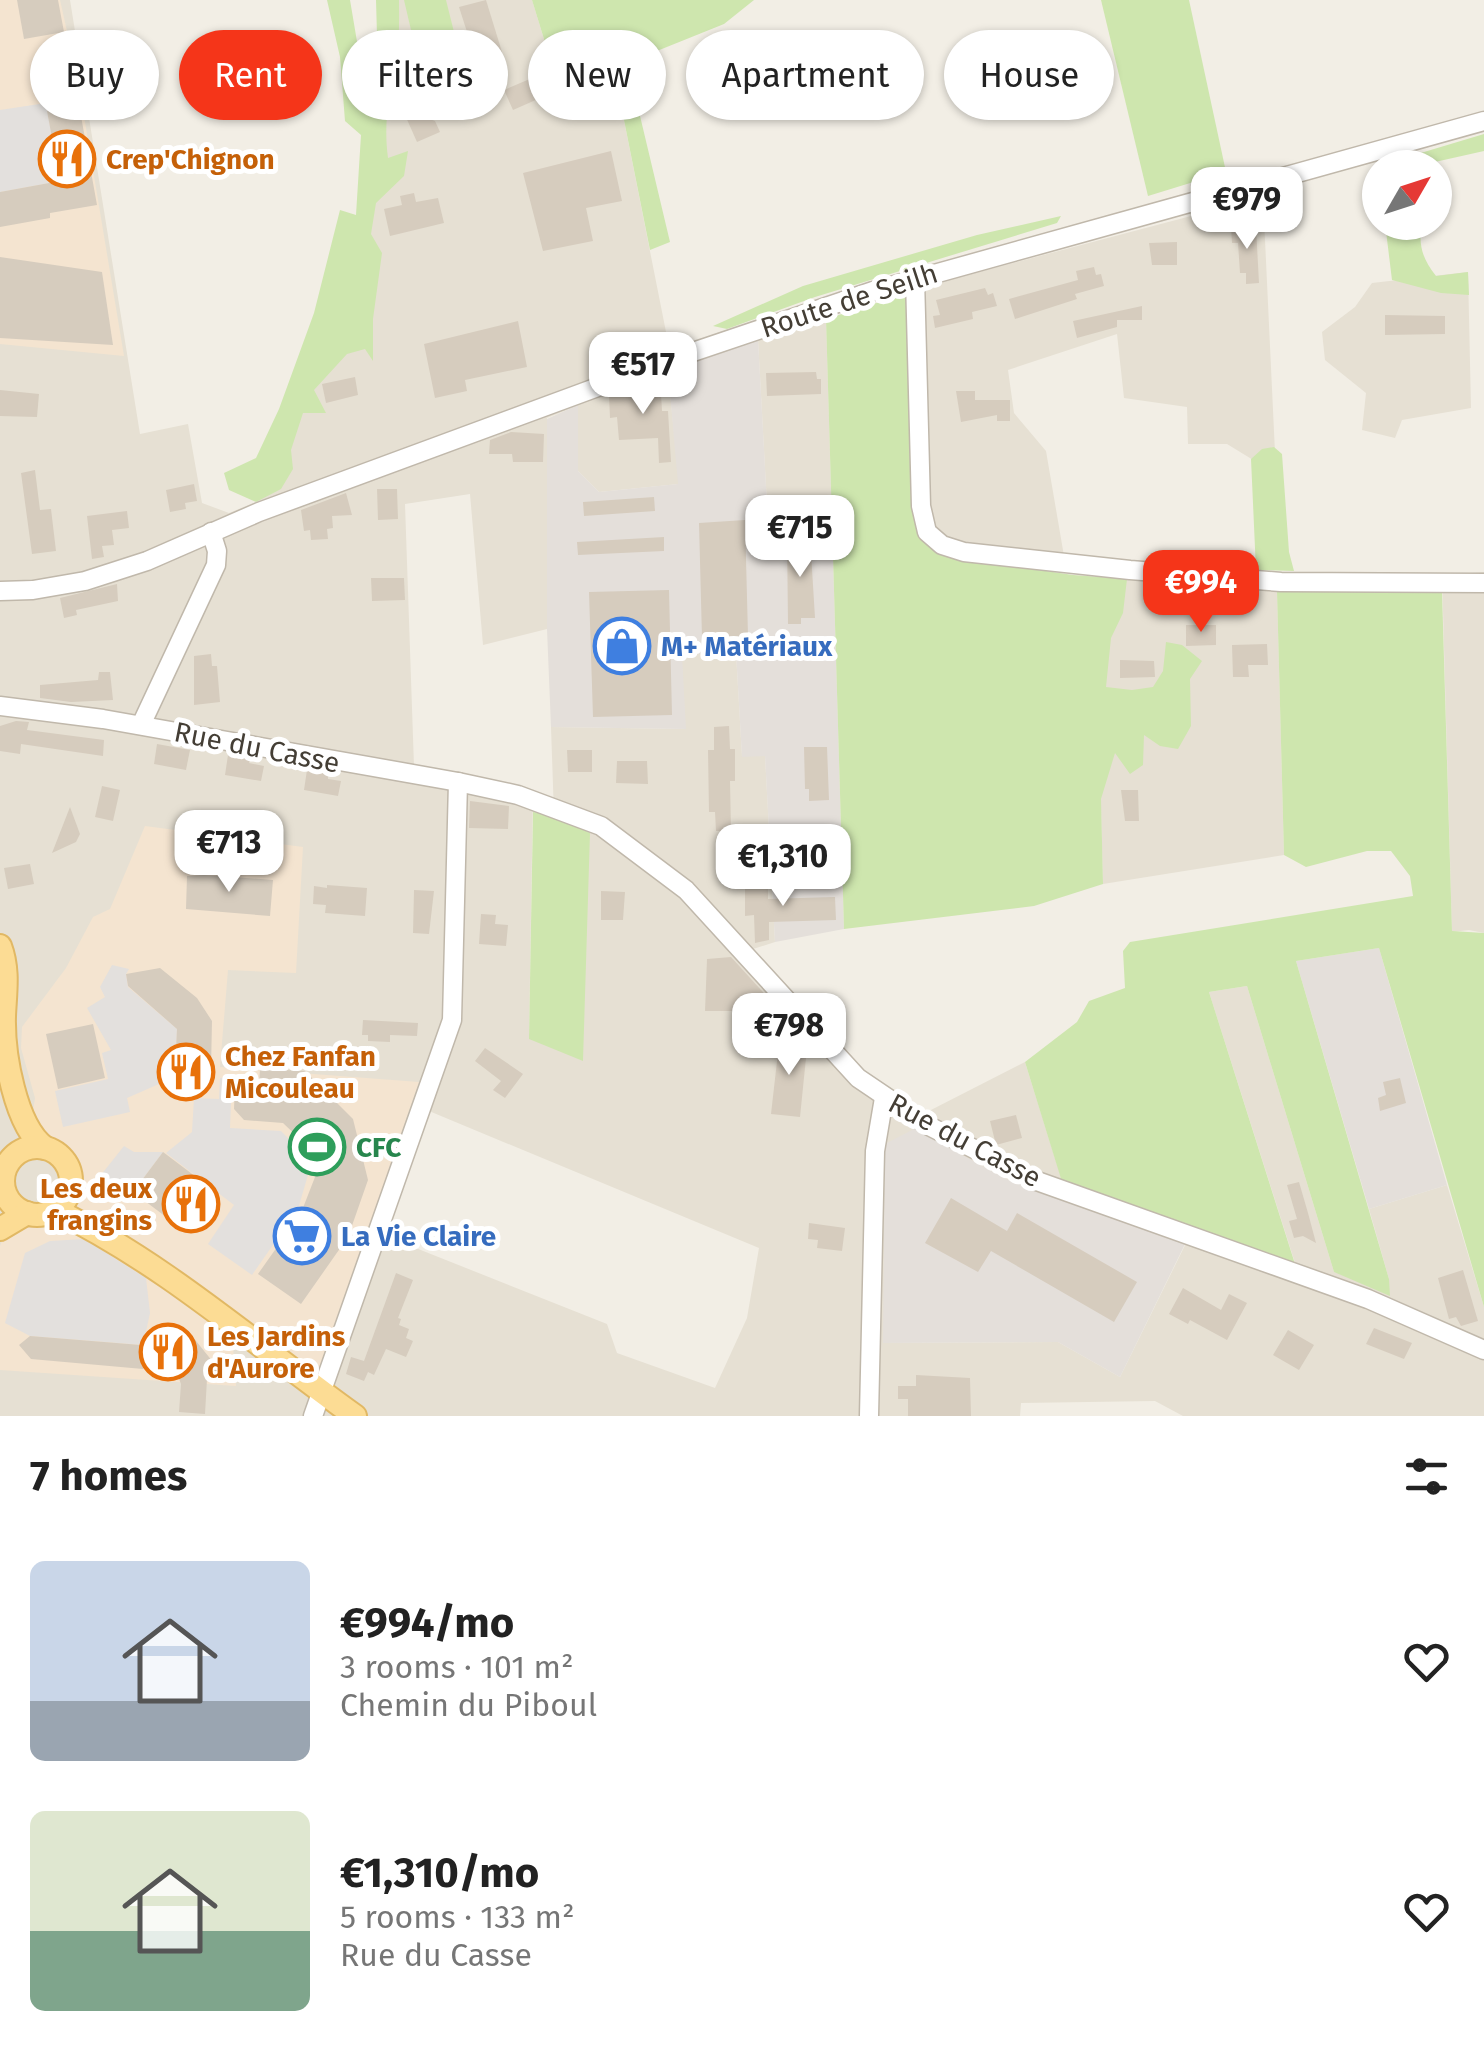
<!DOCTYPE html>
<meta charset="utf-8">
<style>
:root{--surface:#fff;--page:#f6f6f6;--text:#222;--muted:#767676;--accent:#f53519}
body{margin:0;font-family:"Fira Sans",sans-serif;background:var(--page);color:var(--text);height:100vh;display:flex;flex-direction:column;font-size:38px;white-space:nowrap}
*{box-sizing:border-box;margin:0}
p{font-size:32px;color:var(--muted)}
.icon{flex:none;width:55px;height:55px;fill:none;stroke:currentColor;stroke-width:2;stroke-linecap:round;stroke-linejoin:round}
.map{position:relative;height:1416px;overflow:hidden}
.side{display:flex;flex-direction:column;background:var(--surface);flex:1}
.side>*{flex:none}
.guide{position:absolute;left:30px;top:30px;width:1425px;height:90px;display:flex;gap:20px}
.needle{width:65px;rotate:51deg}
.fabs{position:absolute;left:1362px;top:150px;display:grid;gap:20px}
.fabs a{display:grid;place-items:center;width:90px;height:90px;border-radius:50%;background:var(--surface);box-shadow:0 2px 8px #0004;font-size:50px}
.price{position:absolute;translate:-50% -85px;padding:0 22px;border-radius:20px;background:#fff;color:#222;font-size:32px;line-height:65px;filter:drop-shadow(0 2px 5px #0008)}
.price::after{content:'';position:absolute;left:50%;top:60px;width:30px;height:22px;margin-left:-15px;background:inherit;clip-path:polygon(0 0,100% 0,50% 100%)}
.price.active{background:var(--accent);color:#fff}
ul{padding:0;list-style:none}
li{display:flex;align-items:center;gap:30px;height:250px;padding:0 30px}
li span{display:grid;place-items:center;flex:none;width:280px;height:200px;border-radius:15px;color:#555}
li>.icon{margin-inline-start:auto}
span .icon{width:120px;height:120px;fill:#fffc;stroke-width:1}
li b{font-size:42px}
h2{display:flex;justify-content:space-between;align-items:center;height:120px;padding:0 30px;font-size:42px}
.pill{padding:0 35px;border-radius:45px;background:var(--surface);box-shadow:0 2px 8px #0004;font-size:35px;line-height:90px}
.pill.active{background:var(--accent);color:#fff}
.map>svg:first-child{display:block}
</style>
<div class="map">
<svg width="1484" height="1416" viewBox="0 0 1484 1416">
<rect width="100%" height="100%" fill="#f2eee5"/>
<g fill="#e6e0d3" fill-rule="evenodd">
<path d="M0,0H70L140,434L188,424L202,503L229,513L256,502L355,279L385,0H532L563,101L617,85L669,347L668,371L679,484L599,492L578,471L577,406L547,418V629L483,645L470,494L405,504L414,766L533,791L529,1039L554,815L551,727L685,729L681,655L736,652L742,756L765,755L775,942L753,949L869,1078L927,1112L1025,1062L1069,1203L1008,1180L883,1343L1058,1342L1120,1377L1192,1231L1295,1263L1209,992L1247,986L1334,1272L1389,1279L1369,1209L1447,1185L1484,1307V1416H1183L1155,1401L1021,1403L1020,1416H0ZM429,1111L759,1248L747,1318L715,1388L617,1353L607,1324L383,1235Z"/>
<polygon points="1263,197 1276,474 1227,444 1188,444 1187,407 1124,398 1117,334 1008,370 1014,413 1046,451 1064,556 960,545 944,538 931,521 926,491 926,286"/>
<polygon points="1468,272 1471,408 1402,420 1395,438 1362,430 1366,393 1325,360 1322,332 1355,307 1372,283"/>
<polygon points="826,319 832,523 768,524 758,339"/>
<polygon points="1484,572 1484,933 1469,930 1452,932 1442,575"/>
<polygon points="1095,575 1277,592 1284,855 1103,884"/>
</g>
<g fill="#f4e4d0">
<polygon points="0,0 60,0 78,80 124,356 0,344"/>
<polygon points="145,826 303,847 296,973 228,970 220,1067 419,1082 318,1375 231,1319 236,1386 0,1370 0,1246 3,1238 17,1224 48,1221 69,1207 79,1182 69,1155 47,1139 32,1118 35,1098 21,1048 22,1027 66,968 93,917 110,909"/>
</g>
<g fill="#e4dfda">
<polygon points="758,339 768,523 832,523 844,929 775,942 765,756 742,757 736,652 682,655 686,729 551,727 547,629 547,419 578,405 578,471 599,492 678,484 668,371"/>
<polygon points="1379,948 1447,1185 1369,1209 1296,961"/>
<polygon points="914,1129 1008,1180 1186,1242 1120,1377 1058,1342 883,1343 885,1144"/>
</g>
<g fill="#cee6ae">
<path d="M327,0H350L365,89L377,35L376,0H399C399,18 400,38 396,56C390,92 383,121 388,158L408,151L404,176L376,203L371,234L382,253L373,319V361L365,349L347,354L314,390L326,413H303L291,450L293,469L281,489L256,502L229,490L224,473L256,458L279,409L314,313L340,210L356,215L361,135L345,121L340,57Z"/>
<polygon points="404,0 446,0 454,32 447,59 418,60"/>
<polygon points="532,0 754,0 724,24 637,59 631,78 670,242 650,250 617,85 563,101"/>
<polygon points="1101,0 1189,0 1226,172 1148,196"/>
<polygon points="1484,134 1484,151 1426,164 1427,167 1398,167 1404,158"/>
<polygon points="1061,216 1057,223 815,297 727,329 713,326 803,286 977,235"/>
<path d="M1385,223H1422C1418,245 1422,258 1436,276L1468,272L1469,295L1441,293L1392,280Z"/>
<polygon points="905,294 911,305 916,522 927,543 945,556 1073,575 1127,579 1123,613 1111,638 1106,687 1132,690 1153,687 1163,671 1166,642 1182,645 1202,661 1190,679 1191,726 1178,749 1160,746 1144,735 1143,765 1130,774 1115,753 1101,799 1103,884 1034,906 844,929 826,319"/>
<polygon points="1274,447 1282,454 1289,552 1294,571 1256,570 1251,459 1262,449"/>
<polygon points="1358,591 1442,591 1452,931 1484,933 1484,1307 1379,948 1296,961 1389,1279 1390,1296 1334,1272 1247,986 1209,992 1295,1264 1192,1231 1062,1182 1025,1062 1077,1022 1089,1001 1125,988 1123,951 1130,942 1413,896 1410,876 1391,851 1367,851 1306,867 1284,855 1277,592"/>
<polygon points="533,812 554,815 590,833 583,1061 529,1039"/>
</g>
<g fill="#e3e0dd">
<polygon points="46,103 60,181 0,192 0,110"/>
<polygon points="112,965 129,969 126,974 128,987 177,1029 175,1077 127,1098 130,1112 63,1127 55,1091 108,1079 102,1053 111,1050 87,1008 105,997 100,987"/>
<polygon points="220,1078 232,1079 230,1128 281,1131 301,1151 308,1175 298,1209 252,1275 208,1244 234,1205 166,1153 192,1132 194,1098 219,1099"/>
<polygon points="124,1146 134,1152 163,1152 133,1192 125,1186 106,1187 97,1180"/>
<polygon points="84,1239 146,1278 150,1313 143,1345 30,1336 5,1323 25,1253 50,1241"/>
</g>
<g fill="#d6ccbe">
<polygon points="17,0 58,0 64,32 24,39"/>
<polygon points="486,0 502,52 476,60 459,7"/>
<polygon points="532,78 533,81 540,78 547,95 513,110 504,90"/>
<polygon points="79,105 97,205 50,213 50,218 0,227 0,192 60,181 47,111"/>
<polygon points="422,108 427,118 435,121 440,132 417,142 405,115"/>
<polygon points="611,151 622,201 586,208 593,241 543,251 523,173"/>
<polygon points="414,193 416,202 438,198 444,223 390,236 384,209 402,205 400,196"/>
<polygon points="1256,227 1259,283 1246,284 1246,273 1240,273 1238,243 1232,243 1231,228"/>
<polygon points="1177,242 1177,265 1152,265 1149,243"/>
<polygon points="0,257 102,272 113,345 0,338"/>
<polygon points="1094,267 1096,275 1101,274 1104,286 1075,294 1077,299 1015,319 1009,299 1078,280 1076,271"/>
<polygon points="985,288 988,295 993,293 997,306 972,312 973,319 935,328 933,316 940,315 936,300"/>
<polygon points="1142,306 1142,320 1117,320 1117,327 1077,338 1073,321"/>
<polygon points="1385,315 1445,316 1445,334 1385,335"/>
<polygon points="518,321 527,367 465,380 467,391 435,398 424,344"/>
<polygon points="816,372 817,379 821,379 821,394 767,396 766,373"/>
<polygon points="355,377 358,395 326,403 322,384"/>
<polygon points="660,377 662,411 668,411 671,462 659,463 658,438 619,440 617,417 610,418 609,396 625,390 643,390 643,384"/>
<polygon points="0,390 39,394 37,417 0,416"/>
<polygon points="956,391 975,391 975,400 1010,400 1010,421 997,421 997,415 961,422"/>
<polygon points="511,432 544,434 543,462 513,462 512,454 489,454 490,440"/>
<polygon points="35,470 40,510 51,509 56,551 32,554 21,473"/>
<polygon points="194,484 197,501 185,503 186,509 170,512 166,490"/>
<polygon points="377,489 397,489 398,519 378,520"/>
<polygon points="346,493 352,515 332,516 333,528 327,529 328,539 311,540 310,530 304,531 301,510"/>
<polygon points="654,497 655,511 584,516 583,502"/>
<polygon points="127,511 129,528 112,530 114,545 102,546 104,557 92,559 87,516"/>
<polygon points="745,520 748,636 702,638 699,523"/>
<polygon points="810,536 815,618 801,618 801,624 788,624 787,537"/>
<polygon points="664,537 664,551 578,555 577,542"/>
<polygon points="371,578 404,578 405,600 372,601"/>
<polygon points="117,584 118,601 76,610 77,615 64,618 60,598"/>
<polygon points="669,590 672,715 593,717 589,592"/>
<polygon points="1186,625 1216,625 1216,645 1186,646"/>
<polygon points="1267,644 1268,665 1248,665 1249,677 1233,677 1232,645"/>
<polygon points="211,654 212,666 217,666 220,702 194,705 194,656"/>
<polygon points="1120,660 1154,661 1155,677 1120,678"/>
<polygon points="99,672 110,672 113,700 71,702 40,698 40,685 98,680"/>
<polygon points="16,721 29,722 27,730 104,740 103,756 21,744 20,754 0,751 0,726"/>
<polygon points="729,726 730,749 735,749 735,781 730,781 731,831 716,831 715,812 709,812 708,750 714,750 714,727"/>
<polygon points="157,744 190,750 186,770 154,764"/>
<polygon points="804,747 827,747 829,800 809,801 809,789 805,789"/>
<polygon points="567,750 592,750 592,772 568,772"/>
<polygon points="228,755 251,759 249,763 264,766 261,781 225,775"/>
<polygon points="617,761 647,761 648,784 616,783"/>
<polygon points="307,770 328,774 328,779 341,781 338,796 304,790"/>
<polygon points="102,786 120,790 113,821 95,817"/>
<polygon points="1121,790 1138,790 1139,821 1125,821"/>
<polygon points="470,801 509,806 508,829 469,828"/>
<polygon points="70,807 80,834 76,842 52,853"/>
<polygon points="30,864 34,884 8,889 4,868"/>
<polygon points="204,875 273,880 270,916 186,909 187,876"/>
<polygon points="768,882 768,899 835,897 836,920 769,922 769,940 755,943 754,915 745,916 745,883"/>
<polygon points="327,885 367,888 365,916 325,913 326,905 313,904 314,886 327,888"/>
<polygon points="414,890 434,891 429,934 413,933"/>
<polygon points="601,891 625,892 623,920 601,920"/>
<polygon points="481,914 496,915 495,924 508,925 506,946 479,944"/>
<polygon points="731,957 780,1011 705,1011 707,959"/>
<polygon points="160,968 197,998 212,1021 211,1068 197,1088 174,1086 177,1029 128,986 126,974"/>
<polygon points="363,1020 418,1023 417,1036 390,1035 390,1042 368,1041 368,1035 362,1035"/>
<polygon points="93,1024 105,1078 58,1089 46,1034"/>
<polygon points="780,1035 796,1037 796,1046 807,1048 800,1117 771,1114"/>
<polygon points="485,1048 523,1074 505,1098 493,1090 501,1081 475,1061"/>
<polygon points="260,1069 305,1071 353,1119 368,1180 348,1237 301,1304 258,1274 301,1213 315,1177 306,1145 283,1123 244,1120 234,1109 235,1085 259,1086"/>
<polygon points="1400,1078 1406,1103 1380,1111 1378,1098 1386,1095 1383,1082"/>
<polygon points="1016,1115 1022,1138 996,1145 990,1121"/>
<polygon points="163,1152 216,1192 186,1232 133,1192"/>
<polygon points="1299,1182 1308,1213 1316,1243 1303,1236 1294,1238 1289,1221 1297,1219 1287,1185"/>
<polygon points="951,1198 1007,1231 1017,1213 1137,1282 1114,1322 991,1251 978,1272 925,1243"/>
<polygon points="809,1223 845,1228 842,1251 817,1248 818,1240 808,1239"/>
<polygon points="1463,1270 1478,1321 1461,1326 1456,1317 1449,1319 1438,1278"/>
<polygon points="396,1273 413,1280 398,1318 401,1319 399,1325 409,1329 406,1338 413,1341 406,1357 386,1349 374,1375 368,1372 364,1381 346,1374 351,1357 364,1361"/>
<polygon points="1183,1288 1221,1310 1229,1294 1247,1303 1227,1340 1190,1320 1188,1324 1169,1314"/>
<polygon points="1374,1328 1412,1343 1404,1359 1366,1344"/>
<polygon points="1288,1330 1314,1345 1299,1370 1273,1355"/>
<polygon points="30,1336 178,1348 192,1336 217,1367 230,1368 229,1381 207,1379 205,1414 179,1412 181,1384 175,1368 143,1365 143,1369 31,1359 19,1345"/>
<polygon points="916,1375 970,1378 971,1416 908,1416 908,1399 898,1399 898,1386 916,1386"/>
</g>
<g fill="none" stroke-linecap="round" stroke-linejoin="round">
<g stroke="#c0b8ab" stroke-width="21">
<g id="minor">
<polyline points="915,278 921,506 927,532 942,545 964,552 1130,570 1281,582 1484,583"/>
<polyline points="0,591 33,590 85,581 147,561 259,512 690,353 873,291 1484,121"/>
<polyline points="0,706 103,719 458,782 518,795 601,826 686,890 858,1078 929,1126 1037,1181 1368,1299 1484,1350"/>
<polyline points="141,725 216,565 217,551 211,532"/>
<polyline points="313,1416 452,1020 458,782"/>
<polyline points="869,1416 875,1151 884,1098"/>
</g>
</g>
<g stroke="#e1b864" stroke-width="26">
<g id="major">
<path d="M0,946C9,970 5,992 4,1016C3,1053 15,1126 45,1148"/>
<circle cx="37" cy="1181" r="34"/>
<path d="M55,1210C164,1263 257,1346 355,1416"/>
<polyline points="0,1229 27,1213"/>
</g>
</g>
<use href="#minor" stroke="#fff" stroke-width="18"/>
<use href="#major" stroke="#fcdc94" stroke-width="22"/>
</g>
<defs>
<g id="restaurant-ring" transform="scale(2.875)"><circle r="9.5" fill="#fff" stroke="#e8710a" stroke-width="1.5"/><path d="M-5-6h1v4h1v-4h1v4h1v-4h1v5L-1.5 .5V6h-2V.5L-5-1ZM5-6V6H3V1.5H1.5Q1.5-4 5-6Z" fill="#e8710a"/></g>
<g id="shop-ring" transform="scale(2.875)"><circle r="9.5" fill="#fff" stroke="#3f7fe0" stroke-width="1.5"/><path d="M-5-2.5h2.3a2.7 3.5 0 0 1 5.4 0H5L5.5 6h-11ZM-1.5-2.5h3a1.5 2.3 0 0 0-3 0Z" fill="#3f7fe0"/></g>
<g id="stadium-ring" transform="scale(2.875)"><circle r="9.5" fill="#fff" stroke="#2e9e5b" stroke-width="1.5"/><path d="M0-5a6.5 5 0 1 0 0 10a6.5 5 0 1 0 0-10ZM-3.5-1.8h7v3.6h-7Z" fill="#2e9e5b"/></g>
<g id="supermarket-ring" transform="scale(2.875)"><circle r="9.5" fill="#fff" stroke="#3f7fe0" stroke-width="1.5"/><path d="M-6-5.5h2.5l.6 2H6L4.5 2H-2.5L-4.4-4H-6ZM-1.5 3.2a1.3 1.3 0 1 0 .1 0ZM3 3.2a1.3 1.3 0 1 0 .1 0Z" fill="#3f7fe0"/></g>
</defs>
<g fill-rule="evenodd">
<use href="#restaurant-ring" x="67" y="159"/>
<use href="#shop-ring" x="622" y="646"/>
<use href="#restaurant-ring" x="186" y="1072"/>
<use href="#stadium-ring" x="317" y="1147"/>
<use href="#restaurant-ring" x="191" y="1204"/>
<use href="#supermarket-ring" x="302" y="1236"/>
<use href="#restaurant-ring" x="168" y="1352"/>
</g>
<g text-anchor="middle" stroke-width="10" stroke-linejoin="round" paint-order="stroke">
<g font-size="28" font-weight="bold" fill="#c56008" stroke="#fff" text-anchor="start">
<text x="106" y="169">Crep'Chignon</text>
<text x="225" y="1066">Chez Fanfan<tspan x="225" dy="32">Micouleau</tspan></text>
<text x="152" y="1198" text-anchor="end">Les deux<tspan x="152" dy="32">frangins</tspan></text>
<text x="207" y="1346">Les Jardins<tspan x="207" dy="32">d'Aurore</tspan></text>
</g>
<g font-size="28" fill="#443e35" stroke="#fff">
<text transform="translate(849 300) rotate(-18)" y="10">Route de Seilh</text>
<text transform="translate(257 747) rotate(11)" y="10">Rue du Casse</text>
<text transform="translate(965 1140) rotate(28)" y="10">Rue du Casse</text>
</g>
<g font-size="28" font-weight="bold" fill="#366cbe" stroke="#fff" text-anchor="start">
<text x="661" y="656">M+ Matériaux</text>
<text x="341" y="1246">La Vie Claire</text>
</g>
<g font-size="28" font-weight="bold" fill="#27864d" stroke="#fff" text-anchor="start">
<text x="356" y="1157">CFC</text>
</g>
</g>
</svg>
<div class="fabs">
<a><svg class="needle" viewBox="-14 -14 28 28"><path d="M0-13l5 13h-10z" fill="#e53935"/><path d="M0 13l5-13h-10z" fill="#767676"/></svg></a>
</div>
<b class="price" style="left:1247px;top:252px">€979</b>
<b class="price" style="left:643px;top:417px">€517</b>
<b class="price" style="left:800px;top:580px">€715</b>
<b class="price active" style="left:1201px;top:635px">€994</b>
<b class="price" style="left:229px;top:895px">€713</b>
<b class="price" style="left:783px;top:909px">€1,310</b>
<b class="price" style="left:789px;top:1078px">€798</b>
<div class="guide">
<a class="pill">Buy</a>
<a class="pill active">Rent</a>
<a class="pill">Filters</a>
<a class="pill">New</a>
<a class="pill">Apartment</a>
<a class="pill">House</a>
</div>
</div>
<section class="side">
<h2>7 homes<svg class="icon" aria-label="filters" viewBox="0 0 24 24"><path d="M4 7h16M4 17h16"/><circle cx="9" cy="7" r="2"/><circle cx="15" cy="17" r="2"/></svg></h2>
<ul>
<li><span style="background:linear-gradient(#c9d6e8 70%,#9aa5b1 0)"><svg class="icon" aria-label="home" viewBox="0 0 24 24"><path d="M3 11l9-7 9 7M6 9v11h12V9"/></svg></span><div><b>€994/mo</b><p>3 rooms · 101 m²</p><p>Chemin du Piboul</p></div><svg class="icon" aria-label="heart" viewBox="0 0 24 24"><path d="M12 20l-8-8c-3-5 5-10 8-4 3-6 11-1 8 4z"/></svg></li>
<li><span style="background:linear-gradient(#dfe7d0 60%,#7fa58c 0)"><svg class="icon" aria-label="home" viewBox="0 0 24 24"><path d="M3 11l9-7 9 7M6 9v11h12V9"/></svg></span><div><b>€1,310/mo</b><p>5 rooms · 133 m²</p><p>Rue du Casse</p></div><svg class="icon" aria-label="heart" viewBox="0 0 24 24"><path d="M12 20l-8-8c-3-5 5-10 8-4 3-6 11-1 8 4z"/></svg></li>
</ul>
</section>
